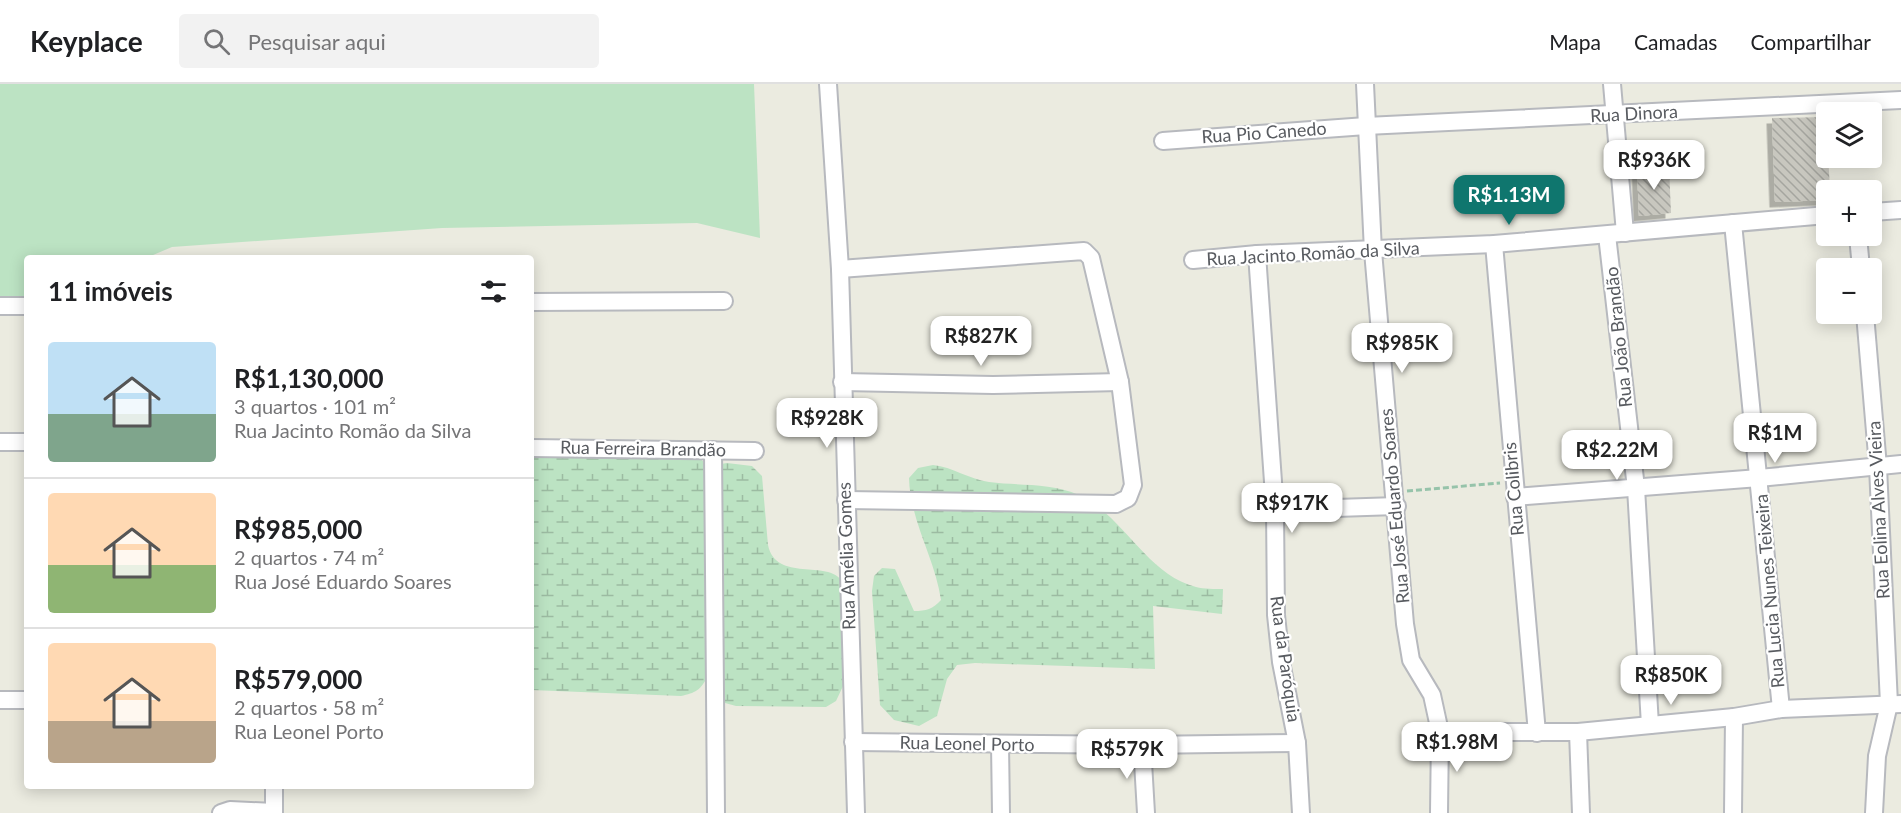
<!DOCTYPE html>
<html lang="pt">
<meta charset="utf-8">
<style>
:root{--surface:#fff;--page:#f2f2f2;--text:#202124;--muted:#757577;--line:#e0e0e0;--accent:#0f766e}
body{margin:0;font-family:Lato,sans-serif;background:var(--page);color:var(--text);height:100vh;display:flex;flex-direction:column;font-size:22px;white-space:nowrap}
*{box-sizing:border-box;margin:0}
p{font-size:20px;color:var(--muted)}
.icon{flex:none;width:33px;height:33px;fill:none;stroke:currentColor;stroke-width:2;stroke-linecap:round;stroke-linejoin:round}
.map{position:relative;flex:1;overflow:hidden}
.details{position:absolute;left:24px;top:171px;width:510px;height:534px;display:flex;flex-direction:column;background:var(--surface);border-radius:6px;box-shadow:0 3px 15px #0003}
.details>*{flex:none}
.controls{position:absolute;left:1816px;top:18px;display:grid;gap:12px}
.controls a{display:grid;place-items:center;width:66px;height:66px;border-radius:6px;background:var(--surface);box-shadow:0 3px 15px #0003;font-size:30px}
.price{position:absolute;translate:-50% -51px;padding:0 14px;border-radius:12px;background:#fff;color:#222;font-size:20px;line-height:39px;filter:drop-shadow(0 2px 3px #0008)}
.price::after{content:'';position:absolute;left:50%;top:36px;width:18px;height:14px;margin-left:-9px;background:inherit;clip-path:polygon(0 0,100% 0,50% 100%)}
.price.current{background:var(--accent);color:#fff}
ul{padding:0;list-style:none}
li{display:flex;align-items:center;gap:18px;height:150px;padding:0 24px}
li+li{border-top:2px solid var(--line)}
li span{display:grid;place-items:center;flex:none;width:168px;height:120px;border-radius:6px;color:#555}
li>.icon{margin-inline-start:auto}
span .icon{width:72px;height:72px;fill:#fffc;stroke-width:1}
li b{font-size:26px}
h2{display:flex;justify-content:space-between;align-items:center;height:72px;padding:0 24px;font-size:26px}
header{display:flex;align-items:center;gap:36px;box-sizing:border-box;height:84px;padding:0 30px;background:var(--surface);border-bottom:2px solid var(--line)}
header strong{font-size:28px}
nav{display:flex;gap:33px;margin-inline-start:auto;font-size:21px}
.search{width:420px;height:54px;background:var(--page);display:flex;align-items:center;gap:15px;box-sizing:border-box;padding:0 21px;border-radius:6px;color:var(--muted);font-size:22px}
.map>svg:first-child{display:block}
</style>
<header>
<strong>Keyplace</strong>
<div class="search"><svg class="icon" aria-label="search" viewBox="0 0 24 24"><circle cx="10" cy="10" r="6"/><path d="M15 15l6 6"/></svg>Pesquisar aqui</div>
<nav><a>Mapa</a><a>Camadas</a><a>Compartilhar</a></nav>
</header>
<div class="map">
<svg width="1901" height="729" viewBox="0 0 1901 729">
<defs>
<pattern id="wetland-marsh" width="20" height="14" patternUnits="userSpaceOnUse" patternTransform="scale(1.5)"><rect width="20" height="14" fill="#bce3c3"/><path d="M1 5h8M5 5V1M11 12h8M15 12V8" fill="none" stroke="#9cbba2"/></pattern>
<pattern id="building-back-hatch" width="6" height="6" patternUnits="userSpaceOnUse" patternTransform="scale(1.5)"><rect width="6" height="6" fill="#c8c7bf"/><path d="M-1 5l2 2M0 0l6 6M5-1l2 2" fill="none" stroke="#a5a59f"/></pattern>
<filter id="shadow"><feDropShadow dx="-5.5" dy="5.5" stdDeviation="0" flood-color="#0004"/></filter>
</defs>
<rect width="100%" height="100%" fill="#ebebe0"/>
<polygon fill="#bce3c3" points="0,0 754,0 760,154 697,139 442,144 172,163 146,174 27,174 27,212 0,214"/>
<g fill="url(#wetland-marsh)">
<path d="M531,369L693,370L703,377L708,391L707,593C701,606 695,609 681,612L531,606Z"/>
<path d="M727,379L752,382L762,392L768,461C776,499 828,475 842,497L844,600L836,617L826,623L736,622L725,619L721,613L719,386L721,380Z"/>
<path d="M933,381C953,383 968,395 989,398C1018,402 1050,398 1079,411C1124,432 1146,490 1196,503C1204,505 1215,505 1223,505L1222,530L1153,522L1155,585L975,579L957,581L947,595L937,632L919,642L894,636L880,621L872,507L874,492L882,484L895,485L914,527C926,527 933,525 941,516C935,474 910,437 909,394L918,384Z"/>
</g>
<g fill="url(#building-back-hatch)" filter="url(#shadow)">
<polygon points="1826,33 1830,106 1827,106 1827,116 1775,118 1772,34"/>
<polygon points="1669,82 1671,129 1639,132 1637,83"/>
</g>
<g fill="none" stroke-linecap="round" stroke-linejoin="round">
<g stroke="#b7b9be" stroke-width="20">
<g id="minor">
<polyline points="828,0 840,185 856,729"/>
<polyline points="1365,0 1373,167 1405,540 1411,576 1432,611 1440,648 1439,729"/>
<polyline points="1612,0 1625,149"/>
<polyline points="1163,57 1366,42 1901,16"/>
<polyline points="1872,128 1901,126"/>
<polyline points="1733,139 1781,625"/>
<polyline points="1607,151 1636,404 1650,641"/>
<polyline points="1858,152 1861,184"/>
<polyline points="1494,160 1537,649"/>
<polyline points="1257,170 1275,426 1276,531 1281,578 1297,659 1301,729"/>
<polyline points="1193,176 1257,170 1494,160 1827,131"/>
<polyline points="840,185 1084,167 1091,174 1120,298 1133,401 1128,414 1116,420 846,416"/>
<polyline points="531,218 724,217"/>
<polyline points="0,222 27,222"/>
<polyline points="1865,230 1878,383 1889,620 1877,672 1874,729"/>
<polyline points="842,298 993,301 1120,298"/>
<polyline points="0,358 27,358"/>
<polyline points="531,364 755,367"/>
<polyline points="713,366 716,729"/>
<polyline points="1515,413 1759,394 1901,380"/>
<polyline points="1275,426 1397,422"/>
<polyline points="0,616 27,616"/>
<polyline points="1440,648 1578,648 1734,633 1781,625 1901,620"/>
<polyline points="1578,648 1581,729"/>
<polyline points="853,658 1142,661 1297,659"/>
<polyline points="1000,660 1001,729"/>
<polyline points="1142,661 1146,729"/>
<polyline points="221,729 230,726 274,728"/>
<polyline points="274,729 274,702"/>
<polyline points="1733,729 1734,633"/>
</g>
</g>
<polyline stroke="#96c3aa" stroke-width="3" stroke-dasharray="6 3" stroke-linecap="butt" points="1407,407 1500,399"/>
<use href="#minor" stroke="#fff" stroke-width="16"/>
</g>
<g text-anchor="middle" stroke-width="4.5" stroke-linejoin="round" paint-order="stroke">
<g font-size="18" fill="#585b60" stroke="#fff">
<text transform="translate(1634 30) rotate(-3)" y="6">Rua Dinora</text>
<text transform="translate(1264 49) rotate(-4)" y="6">Rua Pio Canedo</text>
<text transform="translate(1313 170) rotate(-3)" y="6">Rua Jacinto Romão da Silva</text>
<text transform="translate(1619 253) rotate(-96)" y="6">Rua João Brandão</text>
<text transform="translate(643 365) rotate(1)" y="6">Rua Ferreira Brandão</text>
<text transform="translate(1514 405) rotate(-95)" y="6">Rua Colibris</text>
<text transform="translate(1395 422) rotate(-95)" y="6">Rua José Eduardo Soares</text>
<text transform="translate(1879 426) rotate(-93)" y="6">Rua Eolina Alves Vieira</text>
<text transform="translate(847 472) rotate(-92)" y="6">Rua Amélia Gomes</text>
<text transform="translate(1770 507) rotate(-95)" y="6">Rua Lucia Nunes Teixeira</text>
<text transform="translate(1285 575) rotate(82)" y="6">Rua da Paróquia</text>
<text transform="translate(967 660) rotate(1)" y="6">Rua Leonel Porto</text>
</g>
</g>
</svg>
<div class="controls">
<a><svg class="icon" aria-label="layers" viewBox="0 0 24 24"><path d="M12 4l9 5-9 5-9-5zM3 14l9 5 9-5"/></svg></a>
<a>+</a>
<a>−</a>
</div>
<b class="price" style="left:1654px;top:107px">R$936K</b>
<b class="price current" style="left:1509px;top:142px">R$1.13M</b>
<b class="price" style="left:981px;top:283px">R$827K</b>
<b class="price" style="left:1402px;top:290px">R$985K</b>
<b class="price" style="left:827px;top:365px">R$928K</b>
<b class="price" style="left:1775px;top:380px">R$1M</b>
<b class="price" style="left:1617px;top:397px">R$2.22M</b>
<b class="price" style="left:1292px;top:450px">R$917K</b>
<b class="price" style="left:1671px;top:622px">R$850K</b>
<b class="price" style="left:1457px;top:689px">R$1.98M</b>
<b class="price" style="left:1127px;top:696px">R$579K</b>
<section class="details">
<h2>11 imóveis<svg class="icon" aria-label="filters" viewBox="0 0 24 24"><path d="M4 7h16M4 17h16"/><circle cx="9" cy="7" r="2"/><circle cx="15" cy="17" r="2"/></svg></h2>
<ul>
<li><span style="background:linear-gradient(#bfe0f5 60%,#7fa58c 0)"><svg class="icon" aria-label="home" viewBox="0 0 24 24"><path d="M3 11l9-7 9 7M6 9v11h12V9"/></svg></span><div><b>R$1,130,000</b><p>3 quartos · 101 m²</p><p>Rua Jacinto Romão da Silva</p></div></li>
<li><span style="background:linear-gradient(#ffd9b3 60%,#8fb573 0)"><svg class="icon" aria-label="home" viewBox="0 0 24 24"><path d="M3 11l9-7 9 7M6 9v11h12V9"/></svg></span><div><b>R$985,000</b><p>2 quartos · 74 m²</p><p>Rua José Eduardo Soares</p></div></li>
<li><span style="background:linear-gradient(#ffd9b3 65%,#b9a48a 0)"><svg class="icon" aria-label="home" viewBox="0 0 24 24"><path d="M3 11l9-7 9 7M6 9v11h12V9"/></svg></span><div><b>R$579,000</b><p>2 quartos · 58 m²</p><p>Rua Leonel Porto</p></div></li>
</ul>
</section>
</div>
